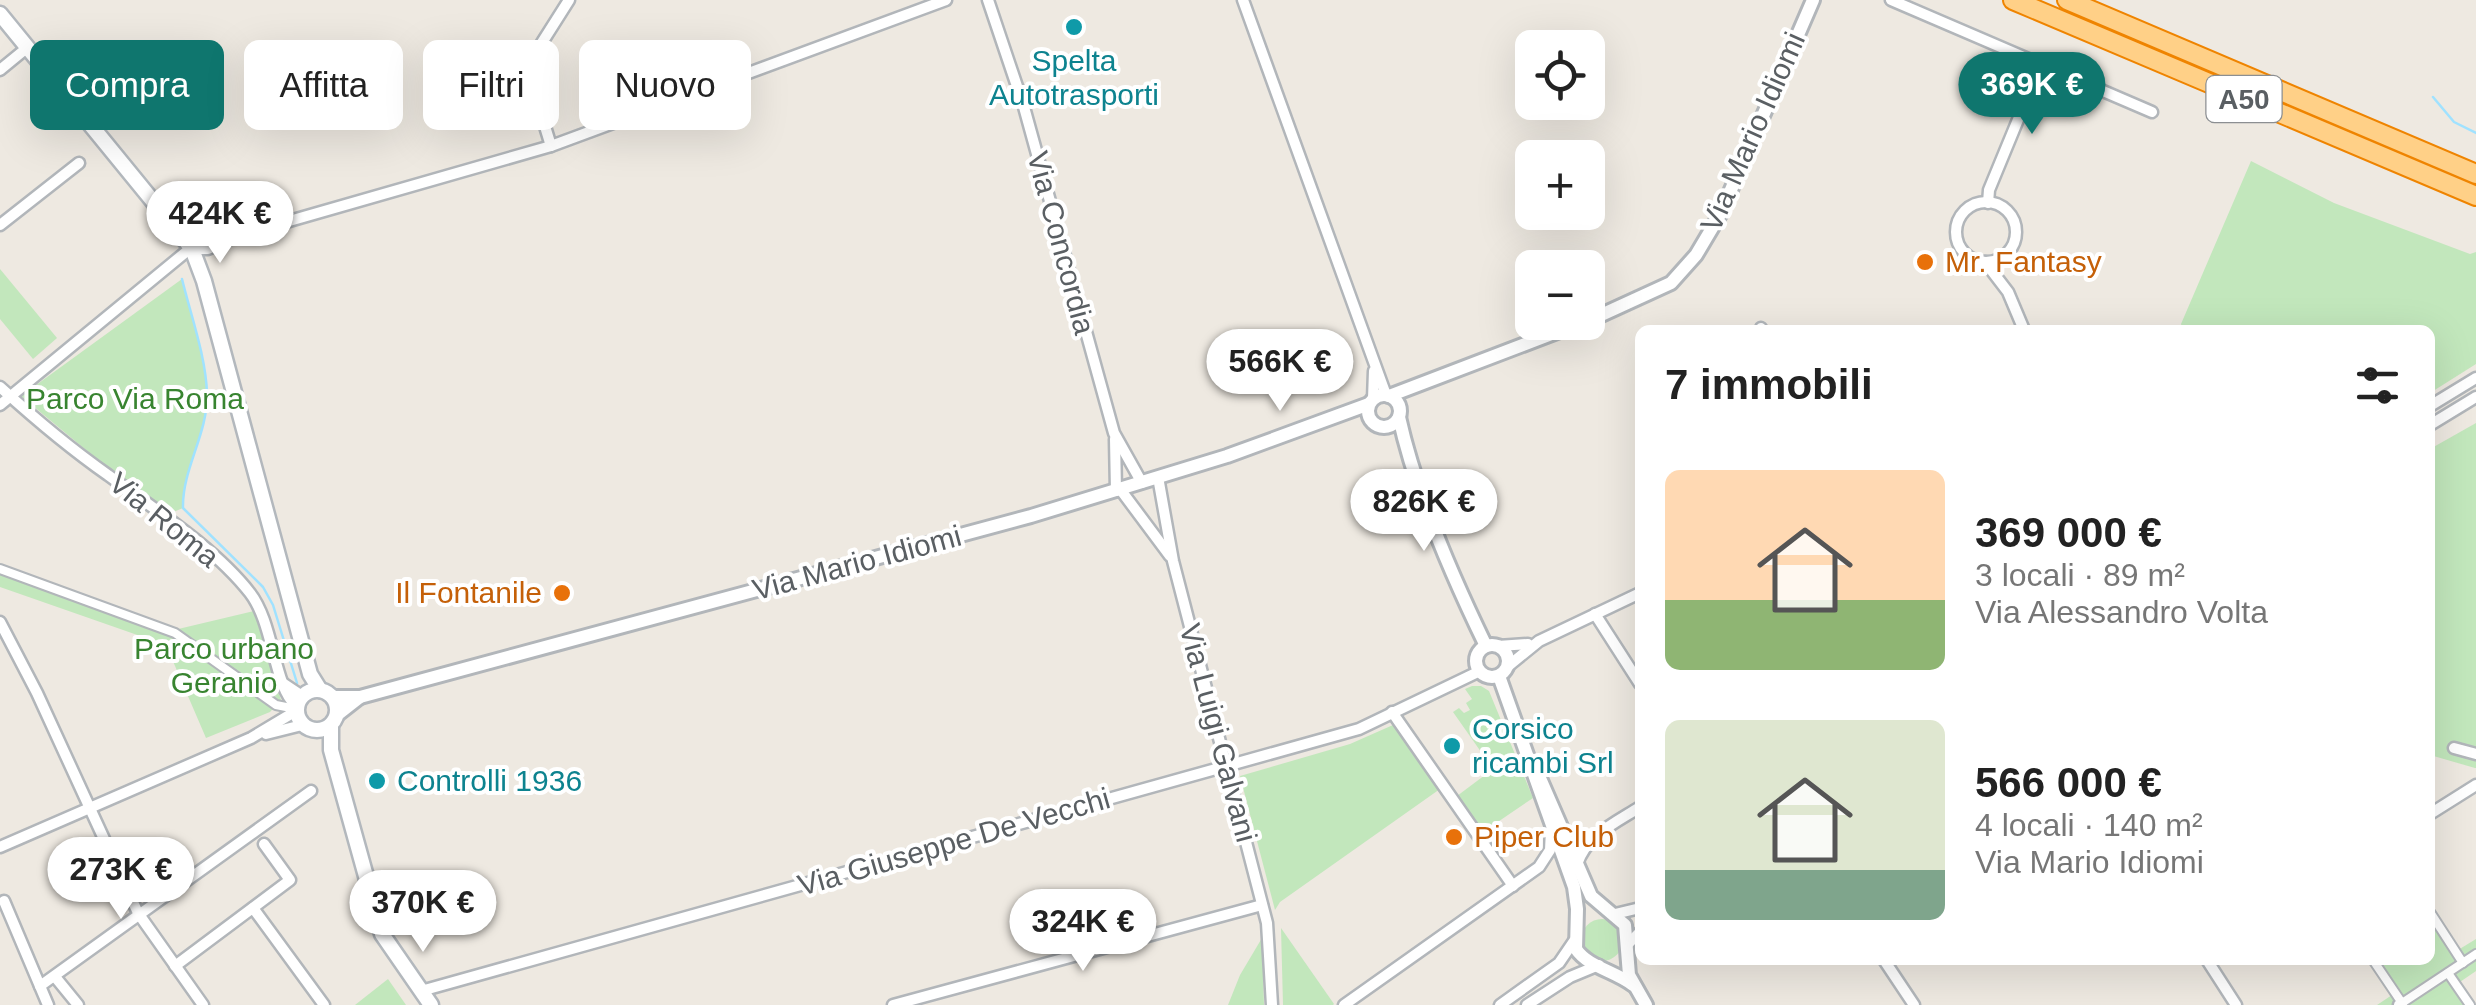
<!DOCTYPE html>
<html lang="it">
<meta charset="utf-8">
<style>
:root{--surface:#fff;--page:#f6f6f6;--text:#222;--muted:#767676;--accent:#0f766e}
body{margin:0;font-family:Arial,sans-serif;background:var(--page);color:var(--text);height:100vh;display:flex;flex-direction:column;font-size:38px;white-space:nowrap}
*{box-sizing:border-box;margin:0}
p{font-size:32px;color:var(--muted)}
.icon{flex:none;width:55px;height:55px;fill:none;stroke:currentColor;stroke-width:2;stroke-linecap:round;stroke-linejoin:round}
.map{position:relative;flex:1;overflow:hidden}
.panel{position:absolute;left:1635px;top:325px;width:800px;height:640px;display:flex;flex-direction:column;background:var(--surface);border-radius:15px;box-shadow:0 10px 40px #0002}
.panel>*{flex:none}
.guide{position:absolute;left:30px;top:40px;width:950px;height:90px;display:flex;gap:20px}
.fabs{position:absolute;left:1515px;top:30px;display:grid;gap:20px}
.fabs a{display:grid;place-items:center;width:90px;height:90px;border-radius:15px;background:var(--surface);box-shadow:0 10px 40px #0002;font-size:50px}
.price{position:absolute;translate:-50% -85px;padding:0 22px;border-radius:35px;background:#fff;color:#222;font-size:32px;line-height:65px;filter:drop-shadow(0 2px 5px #0008)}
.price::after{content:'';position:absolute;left:50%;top:60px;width:30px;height:22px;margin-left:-15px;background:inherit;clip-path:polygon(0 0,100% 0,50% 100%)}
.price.on{background:var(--accent);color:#fff}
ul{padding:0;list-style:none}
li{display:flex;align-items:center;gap:30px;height:250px;padding:0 30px}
li span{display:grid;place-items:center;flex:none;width:280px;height:200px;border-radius:15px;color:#555}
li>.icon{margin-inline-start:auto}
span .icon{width:120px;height:120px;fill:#fffc;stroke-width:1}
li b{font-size:42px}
h2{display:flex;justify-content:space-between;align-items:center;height:120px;padding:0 30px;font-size:42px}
.chip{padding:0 35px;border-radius:15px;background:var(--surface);box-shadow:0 10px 40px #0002;font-size:35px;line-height:90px}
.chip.on{background:var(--accent);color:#fff}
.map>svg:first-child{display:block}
</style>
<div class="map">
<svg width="2476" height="1005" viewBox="0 0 2476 1005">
<rect width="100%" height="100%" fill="#eee9e1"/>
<g fill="#c2e7bc">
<polygon points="2251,161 2334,203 2470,254 2476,252 2476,364 2430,393 2430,330 2183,330 2181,324"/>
<polygon points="0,269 57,338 33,359 0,319"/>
<path d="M182,279C191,316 206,357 207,394C208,434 182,469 183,508L171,513L110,470L21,396Z"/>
<polygon points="2476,423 2476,768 2475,768 2430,755 2430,449"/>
<polygon points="0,569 174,630 254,611 281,700 270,712 206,738 166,645 0,587"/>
<polygon points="1472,686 1481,686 1489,691 1533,798 1483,832 1457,796 1493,769 1453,712 1459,708 1464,713 1470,710 1466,703 1472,699 1465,689"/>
<polygon points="1393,725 1440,789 1280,902 1275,910 1240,776 1350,744"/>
<polygon points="2430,907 2458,950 2476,939 2476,971 2457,984 2471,1005 2377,1005 2392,995 2369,960 2430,960"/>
<circle cx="1602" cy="940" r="21"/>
<polygon points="1281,928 1334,1004 1333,1005 1283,1005"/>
<polygon points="1262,938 1264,1005 1228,1005 1240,975"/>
<polygon points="388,979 406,1005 355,1005"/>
</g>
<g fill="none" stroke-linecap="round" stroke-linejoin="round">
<g stroke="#a0e2ff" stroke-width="2.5">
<polyline points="2433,97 2454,122 2476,133"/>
<path d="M182,279C191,316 206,357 207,394C208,434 182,469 183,508L263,587L273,605L297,683"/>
</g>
<g stroke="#b2b6ba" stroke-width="12">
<g id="pedestrian">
<polyline points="0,569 175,633 276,705 296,709"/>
<polyline points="2430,912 2463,963"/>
<polyline points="2373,960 2402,1003 2476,954"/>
<polyline points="2448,973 2470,1005"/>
</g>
</g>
<g stroke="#b2b6ba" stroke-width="15">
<g id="minor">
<polyline points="988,0 1024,107 1114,433 1142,483"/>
<polyline points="1243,0 1386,395"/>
<polyline points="1891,0 2152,112"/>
<polyline points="0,70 28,47"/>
<polyline points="551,146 532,84 531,60 569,0"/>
<circle cx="1986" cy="232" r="30"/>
<polyline points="1988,203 1989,190 2041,64"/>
<polyline points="0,225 79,163"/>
<polyline points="192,249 208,249 237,236 551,146 946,0"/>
<polyline points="1985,262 2008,292 2024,330"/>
<polyline points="1761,328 1762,330"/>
<path d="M0,387C34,418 71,449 108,475C154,509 215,548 250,593C274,624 273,684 296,706"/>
<polyline points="1373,399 1374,371"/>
<polyline points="0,405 198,242 216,236 231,236"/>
<polyline points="2430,406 2476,378"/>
<polyline points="2430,425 2476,397"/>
<polyline points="1115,439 1116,491"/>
<polyline points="1158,477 1173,561 1267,923 1272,1005"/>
<polyline points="1120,489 1170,556"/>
<polyline points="1595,614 1640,684"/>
<polyline points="0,622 37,693 138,913 203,1005"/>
<polyline points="1498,646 1528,644"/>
<polyline points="1507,667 1539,641 1640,593"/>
<polyline points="284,684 302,696"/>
<polyline points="1392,712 1513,886"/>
<polyline points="266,734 302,725"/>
<polyline points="2454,748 2476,754"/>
<polyline points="2430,814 2476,785"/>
<polyline points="0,847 251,738 296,711"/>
<path d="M1577,864C1587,835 1615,823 1640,807"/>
<polyline points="4,901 48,1005"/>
<polyline points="253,908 324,1005"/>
<polyline points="1615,914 1640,908"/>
<polyline points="1628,944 1640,932"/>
<polyline points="1884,960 1914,1005"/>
<polyline points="2207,960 2236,1005"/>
<polyline points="175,966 290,880 264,844"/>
<polyline points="56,978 78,1005"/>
<polyline points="40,986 311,791"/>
<polyline points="421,991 1359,729 1480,671"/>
<polyline points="893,1005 1262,905"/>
<polyline points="1344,1005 1539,867 1550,850 1551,830"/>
<polyline points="1500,1005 1559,963 1574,941"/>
<polyline points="1527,1005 1570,977 1599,965"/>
<polyline points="2399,1005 2402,1003"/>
</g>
</g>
<g stroke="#b2b6ba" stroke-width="18">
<g id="tertiary">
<polyline points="1588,321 1671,283 1696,255 1721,213 1813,0"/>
<circle cx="1384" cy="411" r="16"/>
<polyline points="1389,396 1583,322"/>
<path d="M1399,417C1415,490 1453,578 1486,646"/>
<circle cx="1492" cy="661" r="16"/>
<path d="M1499,676L1574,887L1577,909L1576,949C1588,967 1615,971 1633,985"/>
<polyline points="332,697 360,697 1031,516 1227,456 1369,404"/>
<polyline points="337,715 360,697"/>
<polyline points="1539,776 1591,896 1625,925 1629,975 1646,1005"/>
</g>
</g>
<g stroke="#b3b8bd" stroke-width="19">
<g id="secondary">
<polyline points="0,14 192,249 204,281 310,674 320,690"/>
<circle cx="317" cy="710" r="20"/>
<polyline points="331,725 331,750 382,934 431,1005"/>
</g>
</g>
<g stroke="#ef8400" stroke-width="22">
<g id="motorway">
<polyline points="2013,0 2476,196"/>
<polyline points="2067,0 2476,174"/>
</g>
</g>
<use href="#pedestrian" stroke="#fff" stroke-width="8"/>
<use href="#minor" stroke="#fff" stroke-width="10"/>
<use href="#tertiary" stroke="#fff" stroke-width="12"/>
<use href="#secondary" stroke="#fff" stroke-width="14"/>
<use href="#motorway" stroke="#ffd087" stroke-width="18"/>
</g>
<g fill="#0f9aa8" stroke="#fff" stroke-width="4">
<circle cx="1074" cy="27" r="10"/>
<circle cx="1452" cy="746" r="10"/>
<circle cx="377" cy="781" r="10"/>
</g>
<g fill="#e8710a" stroke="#fff" stroke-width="4">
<circle cx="1925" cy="262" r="10"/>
<circle cx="562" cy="593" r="10"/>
<circle cx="1454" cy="837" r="10"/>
</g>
<g text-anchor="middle" stroke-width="8" stroke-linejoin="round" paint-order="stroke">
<rect fill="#fff" stroke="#8c8f92" stroke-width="2.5" x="2206.5" y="76" width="75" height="46" rx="8"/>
<g font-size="28" font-weight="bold" fill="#5a5f63">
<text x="2244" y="109">A50</text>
</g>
<g font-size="30" fill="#0d838f" stroke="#fff" text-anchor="start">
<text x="1074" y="71" text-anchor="middle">Spelta<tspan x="1074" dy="34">Autotrasporti</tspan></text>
<text x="1472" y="739">Corsico<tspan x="1472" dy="34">ricambi Srl</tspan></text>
<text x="397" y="791">Controlli 1936</text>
</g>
<g font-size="30" fill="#5a5f63" stroke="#fff">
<text transform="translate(1753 132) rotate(-66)" y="10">Via Mario Idiomi</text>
<text transform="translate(1061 243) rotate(75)" y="10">Via Concordia</text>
<text transform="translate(164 520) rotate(39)" y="10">Via Roma</text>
<text transform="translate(857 563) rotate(-15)" y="10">Via Mario Idiomi</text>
<text transform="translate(1218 733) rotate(75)" y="10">Via Luigi Galvani</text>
<text transform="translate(954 842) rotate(-16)" y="10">Via Giuseppe De Vecchi</text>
</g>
<g font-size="30" fill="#c56008" stroke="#fff" text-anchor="start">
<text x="1945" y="272">Mr. Fantasy</text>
<text x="542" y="603" text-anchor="end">Il Fontanile</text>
<text x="1474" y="847">Piper Club</text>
</g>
<g font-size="30" fill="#388430" stroke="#fff">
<text x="135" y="409">Parco Via Roma</text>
<text x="224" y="659">Parco urbano<tspan x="224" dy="34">Geranio</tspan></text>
</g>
</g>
</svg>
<div class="fabs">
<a><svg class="icon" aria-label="locate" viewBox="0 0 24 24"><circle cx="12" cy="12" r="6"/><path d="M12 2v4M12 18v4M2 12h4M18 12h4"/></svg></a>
<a>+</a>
<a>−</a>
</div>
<b class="price on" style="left:2032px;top:137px">369K €</b>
<b class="price" style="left:220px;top:266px">424K €</b>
<b class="price" style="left:1280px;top:414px">566K €</b>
<b class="price" style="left:1424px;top:554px">826K €</b>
<b class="price" style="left:121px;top:922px">273K €</b>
<b class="price" style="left:423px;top:955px">370K €</b>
<b class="price" style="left:1083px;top:974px">324K €</b>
<div class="guide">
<a class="chip on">Compra</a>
<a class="chip">Affitta</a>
<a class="chip">Filtri</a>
<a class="chip">Nuovo</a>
</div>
<section class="panel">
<h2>7 immobili<svg class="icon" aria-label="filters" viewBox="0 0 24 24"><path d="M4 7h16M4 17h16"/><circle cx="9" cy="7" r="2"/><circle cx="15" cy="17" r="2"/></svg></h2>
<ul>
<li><span style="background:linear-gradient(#ffd9b3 65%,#8fb573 0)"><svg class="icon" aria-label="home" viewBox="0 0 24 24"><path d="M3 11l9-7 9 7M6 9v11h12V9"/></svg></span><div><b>369 000 €</b><p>3 locali · 89 m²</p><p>Via Alessandro Volta</p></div></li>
<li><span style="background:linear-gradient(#dfe7d0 75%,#7fa58c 0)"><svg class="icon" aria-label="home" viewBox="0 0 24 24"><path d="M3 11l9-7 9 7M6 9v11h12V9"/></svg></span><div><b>566 000 €</b><p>4 locali · 140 m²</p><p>Via Mario Idiomi</p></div></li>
</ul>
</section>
</div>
